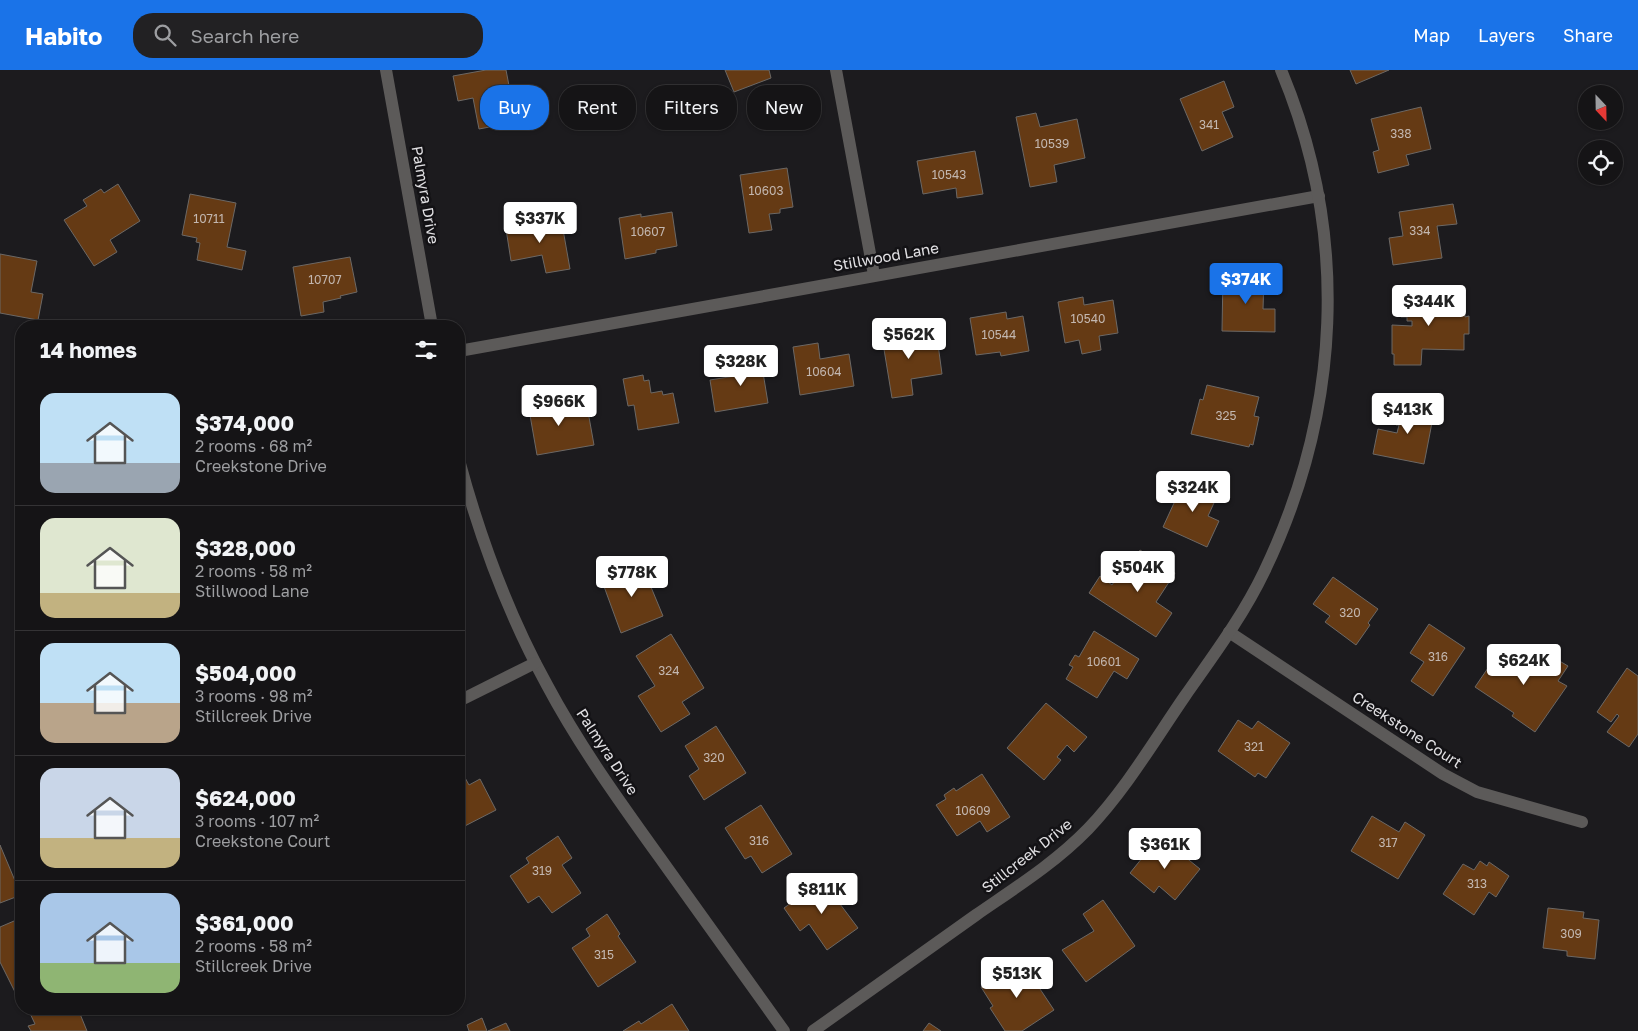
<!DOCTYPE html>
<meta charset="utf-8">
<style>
:root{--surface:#151416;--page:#222123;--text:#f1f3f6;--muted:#9d9ea1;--line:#343335;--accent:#1a73e8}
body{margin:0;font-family:"Golos Text",sans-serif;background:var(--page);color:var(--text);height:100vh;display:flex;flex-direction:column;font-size:19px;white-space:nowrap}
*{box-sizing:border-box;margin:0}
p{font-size:16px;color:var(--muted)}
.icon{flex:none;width:28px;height:28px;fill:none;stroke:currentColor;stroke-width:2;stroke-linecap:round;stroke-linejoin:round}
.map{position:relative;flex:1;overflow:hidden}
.sheet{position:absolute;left:15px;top:250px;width:450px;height:695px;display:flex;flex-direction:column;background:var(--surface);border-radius:20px;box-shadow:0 1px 4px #0004,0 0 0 1px var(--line)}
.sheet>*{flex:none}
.guide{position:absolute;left:480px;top:15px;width:475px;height:45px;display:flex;gap:10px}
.needle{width:32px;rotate:158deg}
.fabs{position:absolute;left:1578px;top:15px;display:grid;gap:10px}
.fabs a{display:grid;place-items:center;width:45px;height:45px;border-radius:50%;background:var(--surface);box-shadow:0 1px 4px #0004,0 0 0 1px var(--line);font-size:25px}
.price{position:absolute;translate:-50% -42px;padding:0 11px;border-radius:5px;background:#fff;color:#222;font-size:16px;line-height:32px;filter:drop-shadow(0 1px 2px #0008)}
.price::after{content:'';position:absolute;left:50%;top:30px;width:15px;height:11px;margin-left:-8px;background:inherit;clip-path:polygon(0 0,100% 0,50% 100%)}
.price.current{background:var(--accent);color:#fff}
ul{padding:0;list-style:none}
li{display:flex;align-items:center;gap:15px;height:125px;padding:0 25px}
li+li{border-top:1px solid var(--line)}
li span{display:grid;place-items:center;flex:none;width:140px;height:100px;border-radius:15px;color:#555}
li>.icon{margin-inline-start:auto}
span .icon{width:60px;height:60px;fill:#fffc;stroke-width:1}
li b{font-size:21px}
h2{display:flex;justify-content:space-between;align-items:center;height:60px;padding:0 25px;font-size:21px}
.pill{padding:0 18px;border-radius:20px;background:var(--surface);box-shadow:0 1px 4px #0004,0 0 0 1px var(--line);font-size:18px;line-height:45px}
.pill.current{background:var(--accent);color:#fff}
header{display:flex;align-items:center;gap:30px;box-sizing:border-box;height:70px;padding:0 25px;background:var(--accent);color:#fff}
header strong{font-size:24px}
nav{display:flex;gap:28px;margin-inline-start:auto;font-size:18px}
.search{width:350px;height:45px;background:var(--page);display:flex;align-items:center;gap:12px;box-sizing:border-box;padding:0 18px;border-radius:20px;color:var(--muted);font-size:19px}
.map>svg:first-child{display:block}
</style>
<header>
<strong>Habito</strong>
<div class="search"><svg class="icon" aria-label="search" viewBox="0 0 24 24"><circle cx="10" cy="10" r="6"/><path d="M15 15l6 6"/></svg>Search here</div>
<nav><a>Map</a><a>Layers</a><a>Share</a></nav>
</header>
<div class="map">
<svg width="1638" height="961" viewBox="0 0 1638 961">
<rect width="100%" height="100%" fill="#1c1b1e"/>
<g fill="#653a14" stroke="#6c6865">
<polygon points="486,0 506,0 516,52 479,59 473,28 458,31 453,6"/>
<polygon points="725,0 769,0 771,8 734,22"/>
<polygon points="1350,0 1389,0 1356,14"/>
<polygon points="1224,11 1234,37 1222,42 1233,67 1202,81 1180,29"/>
<polygon points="1421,37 1431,79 1406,85 1409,95 1378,103 1373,82 1379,80 1371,49"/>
<polygon points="1036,43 1040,57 1077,49 1085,88 1054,95 1057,112 1030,117 1016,47"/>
<polygon points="975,81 983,124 957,128 956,118 923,124 917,91"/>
<polygon points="787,98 793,137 780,139 780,143 769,144 772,160 749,163 740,105"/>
<polygon points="118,114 140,151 110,170 117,182 94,196 64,150 87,136 83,130 101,119 104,123"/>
<polygon points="190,124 236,133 227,177 246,181 242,200 197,190 200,173 196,172 197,168 182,165"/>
<polygon points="1453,134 1457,154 1437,156 1442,188 1393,195 1389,168 1403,166 1399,142"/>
<polygon points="672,142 677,176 656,180 656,183 625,189 619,148 641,144 641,147"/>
<polygon points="561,148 570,199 546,203 542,185 511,191 506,159"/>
<polygon points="0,184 37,191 31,222 43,224 38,250 0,243"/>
<polygon points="350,187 357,222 340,226 341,228 323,232 324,242 301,246 293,197"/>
<polygon points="1223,205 1264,207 1263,239 1275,239 1275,262 1222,261"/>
<polygon points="1402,225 1465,226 1465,247 1469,246 1469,264 1464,264 1464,280 1422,279 1421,295 1394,295 1394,284 1392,284 1392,255 1412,256 1412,251 1407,251 1407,247 1401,247"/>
<polygon points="1083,227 1084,235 1113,230 1118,263 1099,266 1101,280 1082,284 1079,270 1065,273 1058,232"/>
<polygon points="1006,242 1007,249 1023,246 1029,281 1001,286 1000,282 976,285 970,248"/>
<polygon points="904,257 906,267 922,265 922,270 937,267 942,304 911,309 913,325 892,328 881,261"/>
<polygon points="818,273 820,289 849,284 854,316 800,325 793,277"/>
<polygon points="760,284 768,333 715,342 710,310 741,305 739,287"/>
<polygon points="643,305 644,311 649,310 651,323 662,321 663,325 673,323 679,353 638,360 634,335 628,336 623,309"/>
<polygon points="1207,315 1259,327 1254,346 1259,347 1253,375 1250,374 1249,377 1191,364 1200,329 1203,330"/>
<polygon points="550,324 553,342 587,336 594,375 537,385 527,328"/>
<polygon points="1404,331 1435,337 1424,394 1373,384 1378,359 1397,363 1399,355 1396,355 1398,341 1403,341"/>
<polygon points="1186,407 1219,422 1208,446 1219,451 1207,477 1163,457"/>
<polygon points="1140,480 1175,503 1156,532 1172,543 1156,567 1089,523 1100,506 1112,515 1116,509 1119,512"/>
<polygon points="641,493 663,546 621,563 602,511 605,510 604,508"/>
<polygon points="1333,507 1378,539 1368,553 1370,555 1356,575 1325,552 1330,546 1313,534"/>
<polygon points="1429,554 1465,578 1433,626 1411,611 1424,592 1410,583"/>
<polygon points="1094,561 1139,589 1127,609 1114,601 1097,628 1066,609 1073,597 1069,595 1075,585 1079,587"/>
<polygon points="671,564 704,618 682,632 690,644 661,662 638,626 655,616 636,586"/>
<polygon points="1503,576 1541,600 1551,586 1568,596 1558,611 1567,616 1535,662 1512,646 1514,643 1475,617"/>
<polygon points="1627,598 1638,606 1638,664 1629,677 1607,662 1619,646 1617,644 1611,652 1597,642"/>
<polygon points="1046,633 1087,667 1074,682 1067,675 1057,687 1061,690 1044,710 1007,678"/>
<polygon points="1238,650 1252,659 1258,651 1290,673 1266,708 1258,703 1255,707 1218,681"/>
<polygon points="716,656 746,703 704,730 689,706 699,699 685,676"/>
<polygon points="463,704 469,715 480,709 496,740 459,759 459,706"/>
<polygon points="982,704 1010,747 987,762 980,751 957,766 936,735 946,729 944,725 954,718 956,721"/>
<polygon points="761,735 792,784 762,803 751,786 745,789 725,758"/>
<polygon points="1372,746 1399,762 1405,752 1425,765 1398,809 1351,781"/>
<polygon points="558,766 572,788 562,795 581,823 552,843 539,826 528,833 510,806 529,793 526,788"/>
<polygon points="1163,769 1200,799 1175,830 1159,816 1154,823 1130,803 1147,782 1150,785"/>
<polygon points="0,775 21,825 0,833"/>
<polygon points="1480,791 1487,796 1489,792 1509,806 1496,827 1489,822 1474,845 1443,824 1463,794 1474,800"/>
<polygon points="822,810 858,858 827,880 809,854 800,861 784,838"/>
<polygon points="1103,830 1135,876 1086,912 1062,880 1094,861 1083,844"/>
<polygon points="1548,838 1584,842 1583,848 1599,850 1595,889 1567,886 1567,881 1543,878"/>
<polygon points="607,844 620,864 618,866 636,892 598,917 572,878 590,866 586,859"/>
<polygon points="21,848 21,919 15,922 0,892 0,857"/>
<polygon points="1022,892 1054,940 1022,961 1005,961 990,938 993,936 981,917 1011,897 1013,899"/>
<polygon points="672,934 689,961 623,961 639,951 641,954"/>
<polygon points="28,939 78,939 87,961 31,961 28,956 35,954"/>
<polygon points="482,948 487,961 469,961 467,955"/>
<polygon points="506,953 510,961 488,961"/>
<polygon points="929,953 941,961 923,961"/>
</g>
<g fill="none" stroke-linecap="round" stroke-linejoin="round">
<g stroke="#5c5a59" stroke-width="12">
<polyline points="386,0 432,256"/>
<polyline points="836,0 874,205"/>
<polyline points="459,281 1319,126"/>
<path d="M459,390C480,468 508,544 547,615C580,677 622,735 663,792C703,848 744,905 784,961"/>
<polyline points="1229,562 1443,704 1477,722 1582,752"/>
<polyline points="459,631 535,593"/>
<path d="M813,961C867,922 922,884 976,845C1015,818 1055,793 1088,759C1126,719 1154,671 1185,626C1213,586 1243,546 1264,502C1341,342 1350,165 1281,0"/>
</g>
</g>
<g text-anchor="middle" stroke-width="5" stroke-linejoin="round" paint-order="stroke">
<g font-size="12" fill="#c3b7b0">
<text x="1209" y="59">341</text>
<text x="1401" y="68">338</text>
<text x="1052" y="78">10539</text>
<text x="949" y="109">10543</text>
<text x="766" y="125">10603</text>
<text x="209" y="153">10711</text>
<text x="1420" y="165">334</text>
<text x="648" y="166">10607</text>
<text x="325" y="214">10707</text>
<text x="1088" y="253">10540</text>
<text x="999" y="269">10544</text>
<text x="824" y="306">10604</text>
<text x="1226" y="350">325</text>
<text x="1350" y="547">320</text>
<text x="1438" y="591">316</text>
<text x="1104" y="596">10601</text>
<text x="669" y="605">324</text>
<text x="1254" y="681">321</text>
<text x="714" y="692">320</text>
<text x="973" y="745">10609</text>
<text x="759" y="775">316</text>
<text x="1388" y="777">317</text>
<text x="542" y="805">319</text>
<text x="1477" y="818">313</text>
<text x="1571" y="868">309</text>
<text x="604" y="889">315</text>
</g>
<g font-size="15" fill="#e2e1e4" stroke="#131215">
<text transform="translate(425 125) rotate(80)" y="5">Palmyra Drive</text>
<text transform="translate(886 187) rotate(-10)" y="5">Stillwood Lane</text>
<text transform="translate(1407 660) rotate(33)" y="5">Creekstone Court</text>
<text transform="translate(607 682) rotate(57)" y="5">Palmyra Drive</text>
<text transform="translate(1027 786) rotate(-38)" y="5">Stillcreek Drive</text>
</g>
</g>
</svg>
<div class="fabs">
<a><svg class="needle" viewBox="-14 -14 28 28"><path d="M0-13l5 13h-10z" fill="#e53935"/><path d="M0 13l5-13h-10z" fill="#9d9ea1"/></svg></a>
<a><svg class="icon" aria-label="locate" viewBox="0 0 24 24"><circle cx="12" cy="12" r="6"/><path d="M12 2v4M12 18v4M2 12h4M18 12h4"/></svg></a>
</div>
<b class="price" style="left:540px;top:174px">$337K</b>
<b class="price current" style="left:1246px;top:235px">$374K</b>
<b class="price" style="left:1429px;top:257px">$344K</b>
<b class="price" style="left:909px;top:290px">$562K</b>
<b class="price" style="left:741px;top:317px">$328K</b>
<b class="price" style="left:559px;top:357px">$966K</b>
<b class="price" style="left:1408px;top:365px">$413K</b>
<b class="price" style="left:1193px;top:443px">$324K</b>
<b class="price" style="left:1138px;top:523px">$504K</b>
<b class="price" style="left:632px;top:528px">$778K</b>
<b class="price" style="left:1524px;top:616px">$624K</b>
<b class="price" style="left:1165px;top:800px">$361K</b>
<b class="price" style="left:822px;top:845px">$811K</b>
<b class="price" style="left:1017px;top:929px">$513K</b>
<div class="guide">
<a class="pill current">Buy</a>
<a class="pill">Rent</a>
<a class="pill">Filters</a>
<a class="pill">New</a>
</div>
<section class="sheet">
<h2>14 homes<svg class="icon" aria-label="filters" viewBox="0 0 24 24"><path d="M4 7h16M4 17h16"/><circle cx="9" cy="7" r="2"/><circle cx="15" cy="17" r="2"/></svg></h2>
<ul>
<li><span style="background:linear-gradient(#bfe0f5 70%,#9aa5b1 0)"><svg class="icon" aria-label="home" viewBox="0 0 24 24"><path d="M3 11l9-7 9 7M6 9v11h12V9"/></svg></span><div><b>$374,000</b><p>2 rooms · 68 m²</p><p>Creekstone Drive</p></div></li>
<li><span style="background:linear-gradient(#dfe7d0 75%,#c2b280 0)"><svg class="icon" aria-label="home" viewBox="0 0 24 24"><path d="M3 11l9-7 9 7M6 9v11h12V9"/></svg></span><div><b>$328,000</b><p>2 rooms · 58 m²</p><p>Stillwood Lane</p></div></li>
<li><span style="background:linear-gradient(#bfe0f5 60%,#b9a48a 0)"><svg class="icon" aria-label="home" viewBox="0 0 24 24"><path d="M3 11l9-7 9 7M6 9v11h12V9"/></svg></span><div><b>$504,000</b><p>3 rooms · 98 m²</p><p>Stillcreek Drive</p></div></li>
<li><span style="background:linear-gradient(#c9d6e8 70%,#c2b280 0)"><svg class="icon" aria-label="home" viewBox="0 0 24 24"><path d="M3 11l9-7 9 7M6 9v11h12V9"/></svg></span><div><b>$624,000</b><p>3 rooms · 107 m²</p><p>Creekstone Court</p></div></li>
<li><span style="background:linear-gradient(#a9c7e8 70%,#8fb573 0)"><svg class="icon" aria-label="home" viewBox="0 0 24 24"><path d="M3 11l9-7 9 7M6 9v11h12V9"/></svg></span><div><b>$361,000</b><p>2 rooms · 58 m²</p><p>Stillcreek Drive</p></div></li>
</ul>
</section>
</div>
